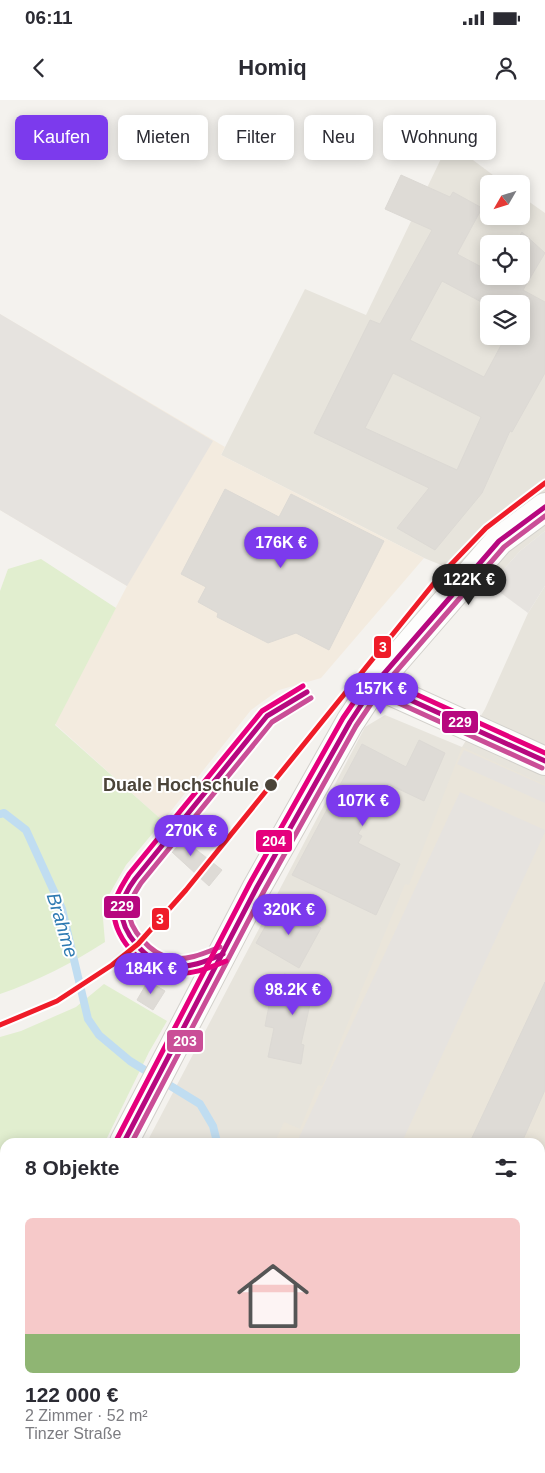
<!DOCTYPE html>
<html lang="de">
<meta charset="utf-8">
<style>
:root{--surface:#fff;--page:#f7f7f7;--text:#2b2b33;--muted:#7c7c81;--line:#e1e1e2;--accent:#7c3aed}
body{margin:0;font-family:Helvetica,sans-serif;background:var(--page);color:var(--text);height:100vh;display:flex;flex-direction:column;font-size:19px;white-space:nowrap}
*{box-sizing:border-box;margin:0}
p{font-size:16px;color:var(--muted)}
.icon{flex:none;width:28px;height:28px;fill:none;stroke:currentColor;stroke-width:2;stroke-linecap:round;stroke-linejoin:round}
.map{position:relative;flex:1;overflow:hidden}
.side{position:absolute;left:0px;top:1038px;width:545px;height:336px;display:flex;flex-direction:column;background:var(--surface);border-radius:15px 15px 0 0;box-shadow:0 2px 12px #0003}
.side>*{flex:none}
.guide{position:absolute;left:15px;top:15px;width:515px;height:45px;display:flex;gap:10px}
.needle{width:32px;rotate:231deg}
.fabs{position:absolute;left:480px;top:75px;display:grid;gap:10px}
.fabs a{display:grid;place-items:center;width:50px;height:50px;border-radius:8px;background:var(--surface);box-shadow:0 2px 12px #0003;font-size:25px}
.price{position:absolute;translate:-50% -42px;padding:0 11px;border-radius:18px;background:var(--accent);color:#fff;font-size:16px;line-height:32px;filter:drop-shadow(0 1px 2px #0008)}
.price::after{content:'';position:absolute;left:50%;top:30px;width:15px;height:11px;margin-left:-8px;background:inherit;clip-path:polygon(0 0,100% 0,50% 100%)}
.price.current{background:#222;color:#fff}
ul{padding:0;list-style:none}
li{display:grid;align-content:center;gap:10px;height:265px;padding:0 25px}
li+li{border-top:1px solid var(--line)}
li span{display:grid;place-items:center;height:155px;border-radius:8px;color:#555}
li>.icon{margin-inline-start:auto}
span .icon{width:90px;height:90px;fill:#fffc;stroke-width:1}
li b{font-size:21px}
h2{display:flex;justify-content:space-between;align-items:center;height:60px;padding:0 25px;font-size:21px}
.tag{padding:0 18px;border-radius:8px;background:var(--surface);box-shadow:0 2px 12px #0003;font-size:18px;line-height:45px}
.tag.current{background:var(--accent);color:#fff}
.status{display:flex;justify-content:space-between;align-items:center;height:35px;padding:0 25px;background:var(--surface);direction:ltr}
.status svg{height:14px;fill:currentColor}
header{display:flex;justify-content:space-between;align-items:center;height:65px;padding:0 25px;background:var(--surface);font-size:22px;font-weight:600}
.map>svg:first-child{display:block}
</style>
<div class="status"><b>06:11</b><svg viewBox="0 0 49 12"><path d="M0 12V9h3v3zM5 12V6h3v6zM10 12V3h3v9zM15 12V0h3v12zM26 1h20v11H26zM47 4h2v5h-2z"/></svg></div>
<header><svg class="icon" aria-label="back" viewBox="0 0 24 24"><path d="M15 5l-7 7 7 7"/></svg>Homiq<svg class="icon" aria-label="person" viewBox="0 0 24 24"><circle cx="12" cy="8" r="4"/><path d="M4 21q1-7 8-7t8 7"/></svg></header>
<div class="map">
<svg width="545" height="1373" viewBox="0 0 545 1373">
<rect width="100%" height="100%" fill="#f4f2ee"/>
<g fill="#e7e4dc" fill-rule="evenodd">
<path d="M449,42L505,84H489V116H521V96L545,113V431L520,451L490,485L424,458L221,355L305,189L366,215ZM489,144H521V176H489ZM489,204H521V236H489Z"/>
<polygon points="545,486 545,1373 45,1373 46,1369 540,1369 540,1042 147,1042 365,627 385,615 462,647 485,609 528,513"/>
</g>
<polygon fill="#f3ebdf" points="0,214 225,347 221,355 424,458 321,578 279,590 251,610 163,721 55,624 127,486 0,410"/>
<polygon fill="#eae5da" points="462,647 545,685 545,1373 490,1373 481,1369 540,1369 540,1042 275,1042 284,1022 300,1029 318,985 322,986 405,784 409,785"/>
<g fill="#e1eecf">
<path d="M41,459L116,508L55,625L163,721L126,765L102,807L105,842C72,863 38,881 0,894V491L8,469Z"/>
<polygon points="104,884 167,921 149,952 105,1042 5,1042 5,1111 0,1107 0,937 21,931 76,907"/>
<polygon points="0,1147 5,1151 5,1205 0,1203"/>
<polygon points="0,1215 5,1217 5,1369 17,1369 16,1373 0,1373"/>
<polygon points="49,1369 356,1369 358,1373 48,1373"/>
</g>
<g fill="#e6e3df">
<polygon points="0,214 213,341 127,486 0,410"/>
<polygon points="545,431 545,486 528,513 490,485 520,451"/>
<polygon points="464,650 545,686 545,703 457,664"/>
<polygon points="460,692 545,730 545,732 402,1042 297,1042"/>
</g>
<g fill="none" stroke-linecap="round" stroke-linejoin="round">
<g stroke="#c0ddf1" stroke-width="8">
<polyline points="0,714 4,713 26,730 62,809 88,919 99,935 130,961 200,1004 213,1026 217,1042"/>
<polyline points="324,1369 324,1373"/>
</g>
</g>
<g fill="#dedbd6" stroke="#dcd9d4" fill-rule="evenodd">
<path d="M401,75L450,97L453,92L482,108L457,154L489,171V176H521V144H515L522,132L545,153L523,190L545,202V273L512,332L510,331L482,393L435,450L397,428L429,388L314,333L370,220L380,224L432,130L385,109ZM442,181L489,206V204H521V236H506L484,277L410,240ZM393,273L481,317L457,370L365,328Z"/>
<polygon points="225,389 279,417 291,394 384,441 329,550 296,533 268,543 217,517 218,513 198,502 206,487 181,474"/>
<polygon points="419,640 445,653 424,701 388,684 358,734 362,736 358,743 400,764 376,815 292,775 362,644 406,667"/>
<polygon points="170,729 222,770 209,786 160,741"/>
<polygon points="278,804 321,828 299,868 256,843"/>
<polygon points="284,874 330,883 326,903 311,900 301,944 304,945 301,964 268,957 274,928 265,926 270,900 279,902"/>
<polygon points="148,881 165,891 153,910 137,900"/>
<polygon points="545,882 545,990 522,1042 470,1042"/>
</g>
<g fill="none" stroke-linecap="round" stroke-linejoin="round">
<g stroke="#d2d0cb" stroke-width="30">
<g id="minor">
<polyline points="375,584 545,661"/>
<polyline points="124,1042 257,787 350,622 375,584 499,441 545,407"/>
</g>
</g>
<g stroke="#d6cebb" stroke-width="30">
<g id="major">
<polyline points="0,1127 5,1131"/>
<polyline points="31,1373 31,1369"/>
</g>
</g>
<use href="#minor" stroke="#fdfdfc" stroke-width="28"/>
<use href="#major" stroke="#f2efe6" stroke-width="28"/>
<g stroke="#fff" stroke-width="9">
<g id="bus-1">
<polyline points="375,584 545,661"/>
<path d="M223,854C207,861 188,869 170,866C147,862 119,832 122,807C123,797 129,787 135,779L267,616L307,592"/>
<polyline points="124,1042 257,787 350,622 375,584 499,441 545,407"/>
</g>
</g>
<g stroke="#fff" stroke-width="9">
<g id="bus-2">
<polyline points="372,591 542,668"/>
<path d="M220,847C205,853 188,861 171,858C152,855 127,829 129,808C130,799 136,791 141,783L272,622L311,598"/>
<polyline points="132,1042 264,791 356,626 381,589 504,447 545,416"/>
</g>
</g>
<g stroke="#fff" stroke-width="9">
<g id="bus-3">
<polyline points="378,577 545,653"/>
<path d="M226,861C209,868 190,876 170,873C142,870 110,835 114,805C116,794 123,784 129,774L262,611L303,586"/>
<polyline points="117,1039 250,783 343,618 369,580"/>
</g>
</g>
<use href="#bus-1" stroke="#b7087f" stroke-width="5"/>
<use href="#bus-2" stroke="#ca4e97" stroke-width="5"/>
<use href="#bus-3" stroke="#e5007d" stroke-width="5"/>
<g stroke="#fff" stroke-width="9">
<polyline id="tram-1" points="0,925 57,901 112,865 138,844 186,790 439,477 486,428 545,383"/>
</g>
<use href="#tram-1" stroke="#ef1c29" stroke-width="5"/>
</g>
<circle fill="#4b4439" stroke="#fff" stroke-width="2" cx="271" cy="685" r="7"/>
<g text-anchor="middle" stroke-width="4" stroke-linejoin="round" paint-order="stroke">
<g font-size="18" font-weight="bold" fill="#4b4439" stroke="#fff" text-anchor="end">
<text x="259" y="691">Duale Hochschule</text>
</g>
<g font-size="19" font-style="italic" fill="#2e7ab2" stroke="#fff">
<text transform="translate(63 825) rotate(73)" y="7">Brahme</text>
</g>
</g>
<g stroke="#fff" stroke-width="2">
<rect x="373" y="535" width="19" height="24" rx="5" fill="#ef1c29"/>
<rect x="441" y="610" width="38" height="24" rx="5" fill="#b7087f"/>
<rect x="255" y="729" width="38" height="24" rx="5" fill="#e5007d"/>
<rect x="103" y="795" width="38" height="24" rx="5" fill="#b7087f"/>
<rect x="151" y="807" width="19" height="24" rx="5" fill="#ef1c29"/>
<rect x="166" y="929" width="38" height="24" rx="5" fill="#ca4e97"/>
</g>
<g font-size="14" text-anchor="middle" font-weight="bold" fill="#fff">
<text x="383" y="552">3</text>
<text x="460" y="627">229</text>
<text x="274" y="746">204</text>
<text x="122" y="811">229</text>
<text x="160" y="824">3</text>
<text x="185" y="946">203</text>
</g>
</svg>
<div class="fabs">
<a><svg class="needle" viewBox="-14 -14 28 28"><path d="M0-13l5 13h-10z" fill="#e53935"/><path d="M0 13l5-13h-10z" fill="#7c7c81"/></svg></a>
<a><svg class="icon" aria-label="locate" viewBox="0 0 24 24"><circle cx="12" cy="12" r="6"/><path d="M12 2v4M12 18v4M2 12h4M18 12h4"/></svg></a>
<a><svg class="icon" aria-label="layers" viewBox="0 0 24 24"><path d="M12 4l9 5-9 5-9-5zM3 14l9 5 9-5"/></svg></a>
</div>
<b class="price" style="left:281px;top:469px">176K €</b>
<b class="price current" style="left:469px;top:506px">122K €</b>
<b class="price" style="left:381px;top:615px">157K €</b>
<b class="price" style="left:363px;top:727px">107K €</b>
<b class="price" style="left:191px;top:757px">270K €</b>
<b class="price" style="left:289px;top:836px">320K €</b>
<b class="price" style="left:151px;top:895px">184K €</b>
<b class="price" style="left:293px;top:916px">98.2K €</b>
<div class="guide">
<a class="tag current">Kaufen</a>
<a class="tag">Mieten</a>
<a class="tag">Filter</a>
<a class="tag">Neu</a>
<a class="tag">Wohnung</a>
</div>
<section class="side">
<h2>8 Objekte<svg class="icon" aria-label="filters" viewBox="0 0 24 24"><path d="M4 7h16M4 17h16"/><circle cx="9" cy="7" r="2"/><circle cx="15" cy="17" r="2"/></svg></h2>
<ul>
<li><span style="background:linear-gradient(#f6c9c9 75%,#8fb573 0)"><svg class="icon" aria-label="home" viewBox="0 0 24 24"><path d="M3 11l9-7 9 7M6 9v11h12V9"/></svg></span><div><b>122 000 €</b><p>2 Zimmer · 52 m²</p><p>Tinzer Straße</p></div></li>
</ul>
</section>
</div>
